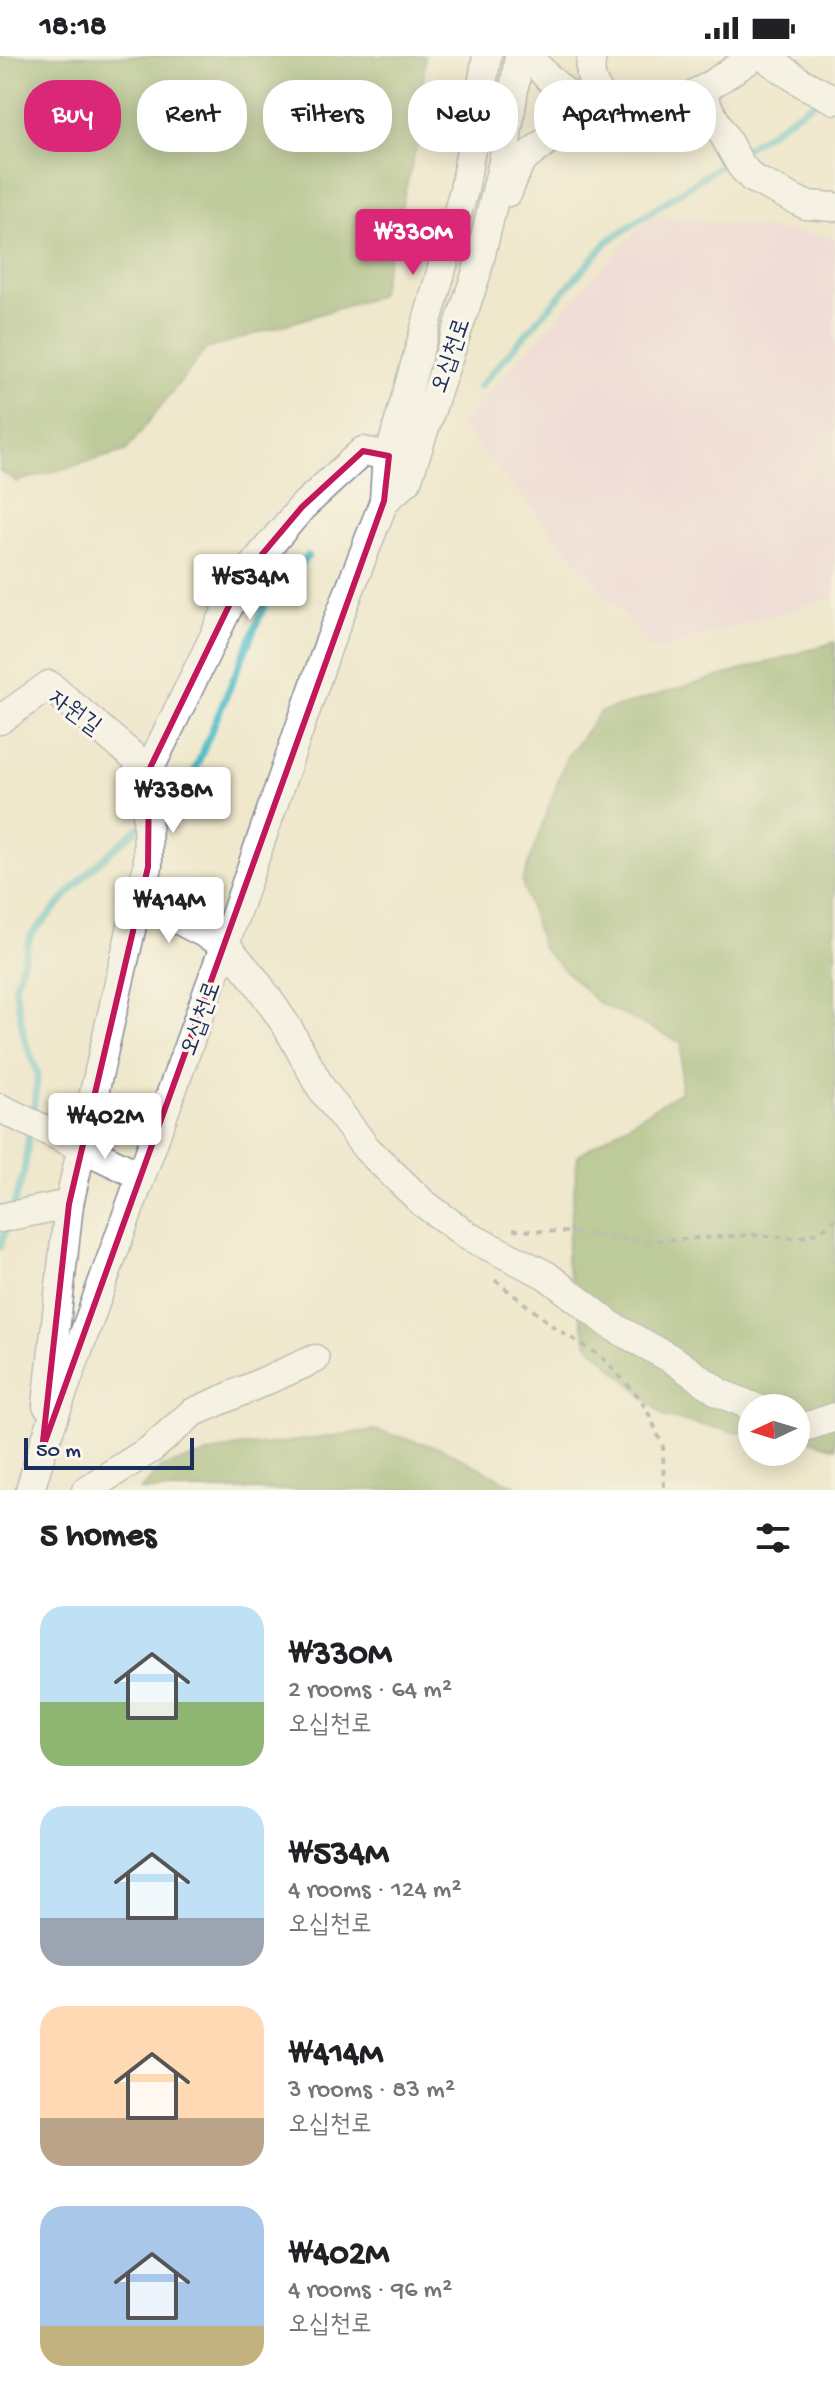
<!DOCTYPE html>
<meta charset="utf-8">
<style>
:root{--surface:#fff;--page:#f2f2f2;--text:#202124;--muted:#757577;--accent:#db2777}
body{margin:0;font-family:"Gochi Hand","Poor Story",sans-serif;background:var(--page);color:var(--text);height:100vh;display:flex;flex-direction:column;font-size:30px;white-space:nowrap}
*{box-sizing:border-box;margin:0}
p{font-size:26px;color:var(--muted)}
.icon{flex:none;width:44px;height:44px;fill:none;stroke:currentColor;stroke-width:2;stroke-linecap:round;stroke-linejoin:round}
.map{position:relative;height:1434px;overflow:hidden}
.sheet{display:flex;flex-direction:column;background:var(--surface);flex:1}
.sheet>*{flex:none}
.top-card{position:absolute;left:24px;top:24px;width:788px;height:72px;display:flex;gap:16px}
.needle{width:52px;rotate:266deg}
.tools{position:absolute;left:738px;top:1338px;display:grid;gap:16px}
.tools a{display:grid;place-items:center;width:72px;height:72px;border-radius:50%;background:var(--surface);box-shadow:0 4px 20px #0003;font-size:40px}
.scale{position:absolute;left:24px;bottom:20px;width:170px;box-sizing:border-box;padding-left:8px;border:4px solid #1b2f5e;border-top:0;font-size:22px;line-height:28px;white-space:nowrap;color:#1b2f5e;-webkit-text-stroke:6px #fbf7ec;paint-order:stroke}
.price{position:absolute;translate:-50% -68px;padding:0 18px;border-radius:8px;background:#fff;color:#222;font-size:26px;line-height:52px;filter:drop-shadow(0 2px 4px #0008)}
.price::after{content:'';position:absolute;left:50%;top:48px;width:24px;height:18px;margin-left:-12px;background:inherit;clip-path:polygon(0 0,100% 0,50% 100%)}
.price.current{background:var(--accent);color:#fff}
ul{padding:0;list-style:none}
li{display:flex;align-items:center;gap:24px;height:200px;padding:0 40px}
li span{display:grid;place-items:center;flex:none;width:224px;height:160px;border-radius:24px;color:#555}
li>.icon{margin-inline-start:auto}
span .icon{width:96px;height:96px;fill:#fffc;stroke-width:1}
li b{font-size:34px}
h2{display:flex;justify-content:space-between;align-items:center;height:96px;padding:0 40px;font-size:34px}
.tag{padding:0 28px;border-radius:32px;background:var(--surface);box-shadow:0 4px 20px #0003;font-size:28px;line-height:72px}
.tag.current{background:var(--accent);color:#fff}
.status{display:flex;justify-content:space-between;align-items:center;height:56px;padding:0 40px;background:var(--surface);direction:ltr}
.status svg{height:22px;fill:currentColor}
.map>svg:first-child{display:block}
</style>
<div class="status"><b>18:18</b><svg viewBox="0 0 49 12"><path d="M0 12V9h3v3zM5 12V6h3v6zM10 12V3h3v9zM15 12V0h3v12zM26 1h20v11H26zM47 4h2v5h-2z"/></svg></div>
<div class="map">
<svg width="835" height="1434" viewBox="0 0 835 1434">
<rect width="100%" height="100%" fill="#fbf7ec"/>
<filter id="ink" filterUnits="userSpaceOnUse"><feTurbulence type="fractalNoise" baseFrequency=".0125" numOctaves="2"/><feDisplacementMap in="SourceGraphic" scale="16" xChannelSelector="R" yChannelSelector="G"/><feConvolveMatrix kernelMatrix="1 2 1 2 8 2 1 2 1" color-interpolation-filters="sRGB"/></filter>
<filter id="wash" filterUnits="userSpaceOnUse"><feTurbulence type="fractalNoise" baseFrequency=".006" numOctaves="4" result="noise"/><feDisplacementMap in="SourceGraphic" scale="32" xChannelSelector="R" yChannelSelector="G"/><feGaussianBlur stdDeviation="1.8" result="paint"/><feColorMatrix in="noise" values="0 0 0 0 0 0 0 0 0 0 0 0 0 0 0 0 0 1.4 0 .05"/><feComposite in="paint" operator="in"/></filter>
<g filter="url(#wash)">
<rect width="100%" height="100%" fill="#efe8cc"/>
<polygon fill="#f1d0e4" points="651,159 835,181 835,541 654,595 459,369"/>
<g fill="#81a65c" stroke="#4e6a5d" stroke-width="2">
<polygon points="0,0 425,0 419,80 379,240 206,293 126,395 17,426 0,415"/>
<polygon points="835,586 835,1392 796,1379 796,1352 752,1352 752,1374 739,1377 665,1361 587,1287 566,1205 578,1099 680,1036 682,987 597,946 542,892 522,826 566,702 600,656"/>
<polygon points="374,1374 441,1392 523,1434 140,1434 161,1411 233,1391 288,1386"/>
</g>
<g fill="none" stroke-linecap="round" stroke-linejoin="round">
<g stroke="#4fbcc7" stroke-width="7">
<polyline points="740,96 819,43"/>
<polyline points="479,331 608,185 729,103"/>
<polyline points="154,759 188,730 268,541 308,500"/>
<polyline points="32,1061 38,1018 24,981 15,931 31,879 93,811 138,772"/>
<polyline points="13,1151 24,1116 30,1073"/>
<polyline points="0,1191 8,1166"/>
</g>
</g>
</g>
<g filter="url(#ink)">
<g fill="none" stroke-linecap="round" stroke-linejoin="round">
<g stroke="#858c95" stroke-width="31">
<g id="minor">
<path d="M530,0C549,27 595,67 630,66C665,64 724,19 755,0"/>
<path d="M592,0C585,28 603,45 622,60"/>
<polyline points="763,0 804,28 835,44"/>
<polyline points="699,35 741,110 752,122 806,149 835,151"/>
<polyline points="508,136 520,106 548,84 576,75 620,67"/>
<polyline points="384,445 407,425 476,219 503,106 519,0"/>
<polyline points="0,664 49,629 149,714"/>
<polyline points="138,843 225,888 256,925 288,972 321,1032 366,1092 423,1147 468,1180 546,1219 612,1270 675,1305 720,1337 756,1352"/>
<polyline points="0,1052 141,1120"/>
<polyline points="0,1162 69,1148"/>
<polyline points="47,1349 69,1148 138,843 148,811 147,749 149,714 243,521 302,451 363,395 389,400"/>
<polyline points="796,1369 805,1371 835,1361"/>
<polyline points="30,1434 42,1394 225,888 328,590 384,445 386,412 464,134 487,0"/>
<polyline points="86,1434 151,1393 192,1357 315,1303"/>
</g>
</g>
<g stroke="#858c95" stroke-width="4" stroke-dasharray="6 6" stroke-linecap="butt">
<polyline points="513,1174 565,1176 649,1185 751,1179 794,1182 809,1180 825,1172 835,1163"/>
<polyline points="495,1224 554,1271 602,1301 639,1341 650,1360 663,1391 664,1434"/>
</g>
<use href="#minor" stroke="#fff" stroke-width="28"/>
</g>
</g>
<path d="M0 0H835V1434H0ZM363,395L389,400L384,445L42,1394L69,1148L148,811L149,714L243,521L302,451Z" fill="#efe8cc" fill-opacity=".55" fill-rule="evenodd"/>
<path fill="none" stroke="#c2185b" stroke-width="6" stroke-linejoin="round" d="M363,395L389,400L384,445L42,1394L69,1148L148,811L149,714L243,521L302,451Z"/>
<g text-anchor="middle" stroke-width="6" stroke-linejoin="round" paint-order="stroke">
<g font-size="24" fill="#1b2f5e" stroke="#fbf7ec">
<text transform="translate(449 299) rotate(-71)" y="8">오십천로</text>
<text transform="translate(76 655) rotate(36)" y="8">자원길</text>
<text transform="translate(199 962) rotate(-70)" y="8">오십천로</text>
</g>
</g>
</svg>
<div class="tools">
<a><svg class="needle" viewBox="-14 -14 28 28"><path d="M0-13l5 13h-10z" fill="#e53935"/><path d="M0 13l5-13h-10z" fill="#757577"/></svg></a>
</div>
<div class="scale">50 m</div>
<b class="price current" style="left:413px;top:221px">₩330M</b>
<b class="price" style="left:250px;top:566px">₩534M</b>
<b class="price" style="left:173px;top:779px">₩338M</b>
<b class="price" style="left:169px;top:889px">₩414M</b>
<b class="price" style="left:105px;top:1105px">₩402M</b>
<div class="top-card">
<a class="tag current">Buy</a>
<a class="tag">Rent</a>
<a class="tag">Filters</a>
<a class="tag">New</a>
<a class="tag">Apartment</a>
</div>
</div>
<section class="sheet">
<h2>5 homes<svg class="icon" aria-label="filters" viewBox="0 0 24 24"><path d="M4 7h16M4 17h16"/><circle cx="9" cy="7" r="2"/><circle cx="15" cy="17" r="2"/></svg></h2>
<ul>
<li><span style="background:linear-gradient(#bfe0f5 60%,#8fb573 0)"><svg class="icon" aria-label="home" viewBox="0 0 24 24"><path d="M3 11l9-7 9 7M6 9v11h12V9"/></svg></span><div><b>₩330M</b><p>2 rooms · 64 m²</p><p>오십천로</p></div></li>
<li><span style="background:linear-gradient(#bfe0f5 70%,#9aa5b1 0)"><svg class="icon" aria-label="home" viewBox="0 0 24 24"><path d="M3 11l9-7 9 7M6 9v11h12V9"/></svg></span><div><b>₩534M</b><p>4 rooms · 124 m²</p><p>오십천로</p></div></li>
<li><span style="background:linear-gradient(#ffd9b3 70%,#b9a48a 0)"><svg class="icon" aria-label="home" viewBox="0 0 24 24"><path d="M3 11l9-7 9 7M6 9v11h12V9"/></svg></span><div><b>₩414M</b><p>3 rooms · 83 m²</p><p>오십천로</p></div></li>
<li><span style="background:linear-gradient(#a9c7e8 75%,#c2b280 0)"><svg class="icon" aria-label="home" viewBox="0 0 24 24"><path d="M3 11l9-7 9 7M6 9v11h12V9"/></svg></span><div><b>₩402M</b><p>4 rooms · 96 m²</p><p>오십천로</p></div></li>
</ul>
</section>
